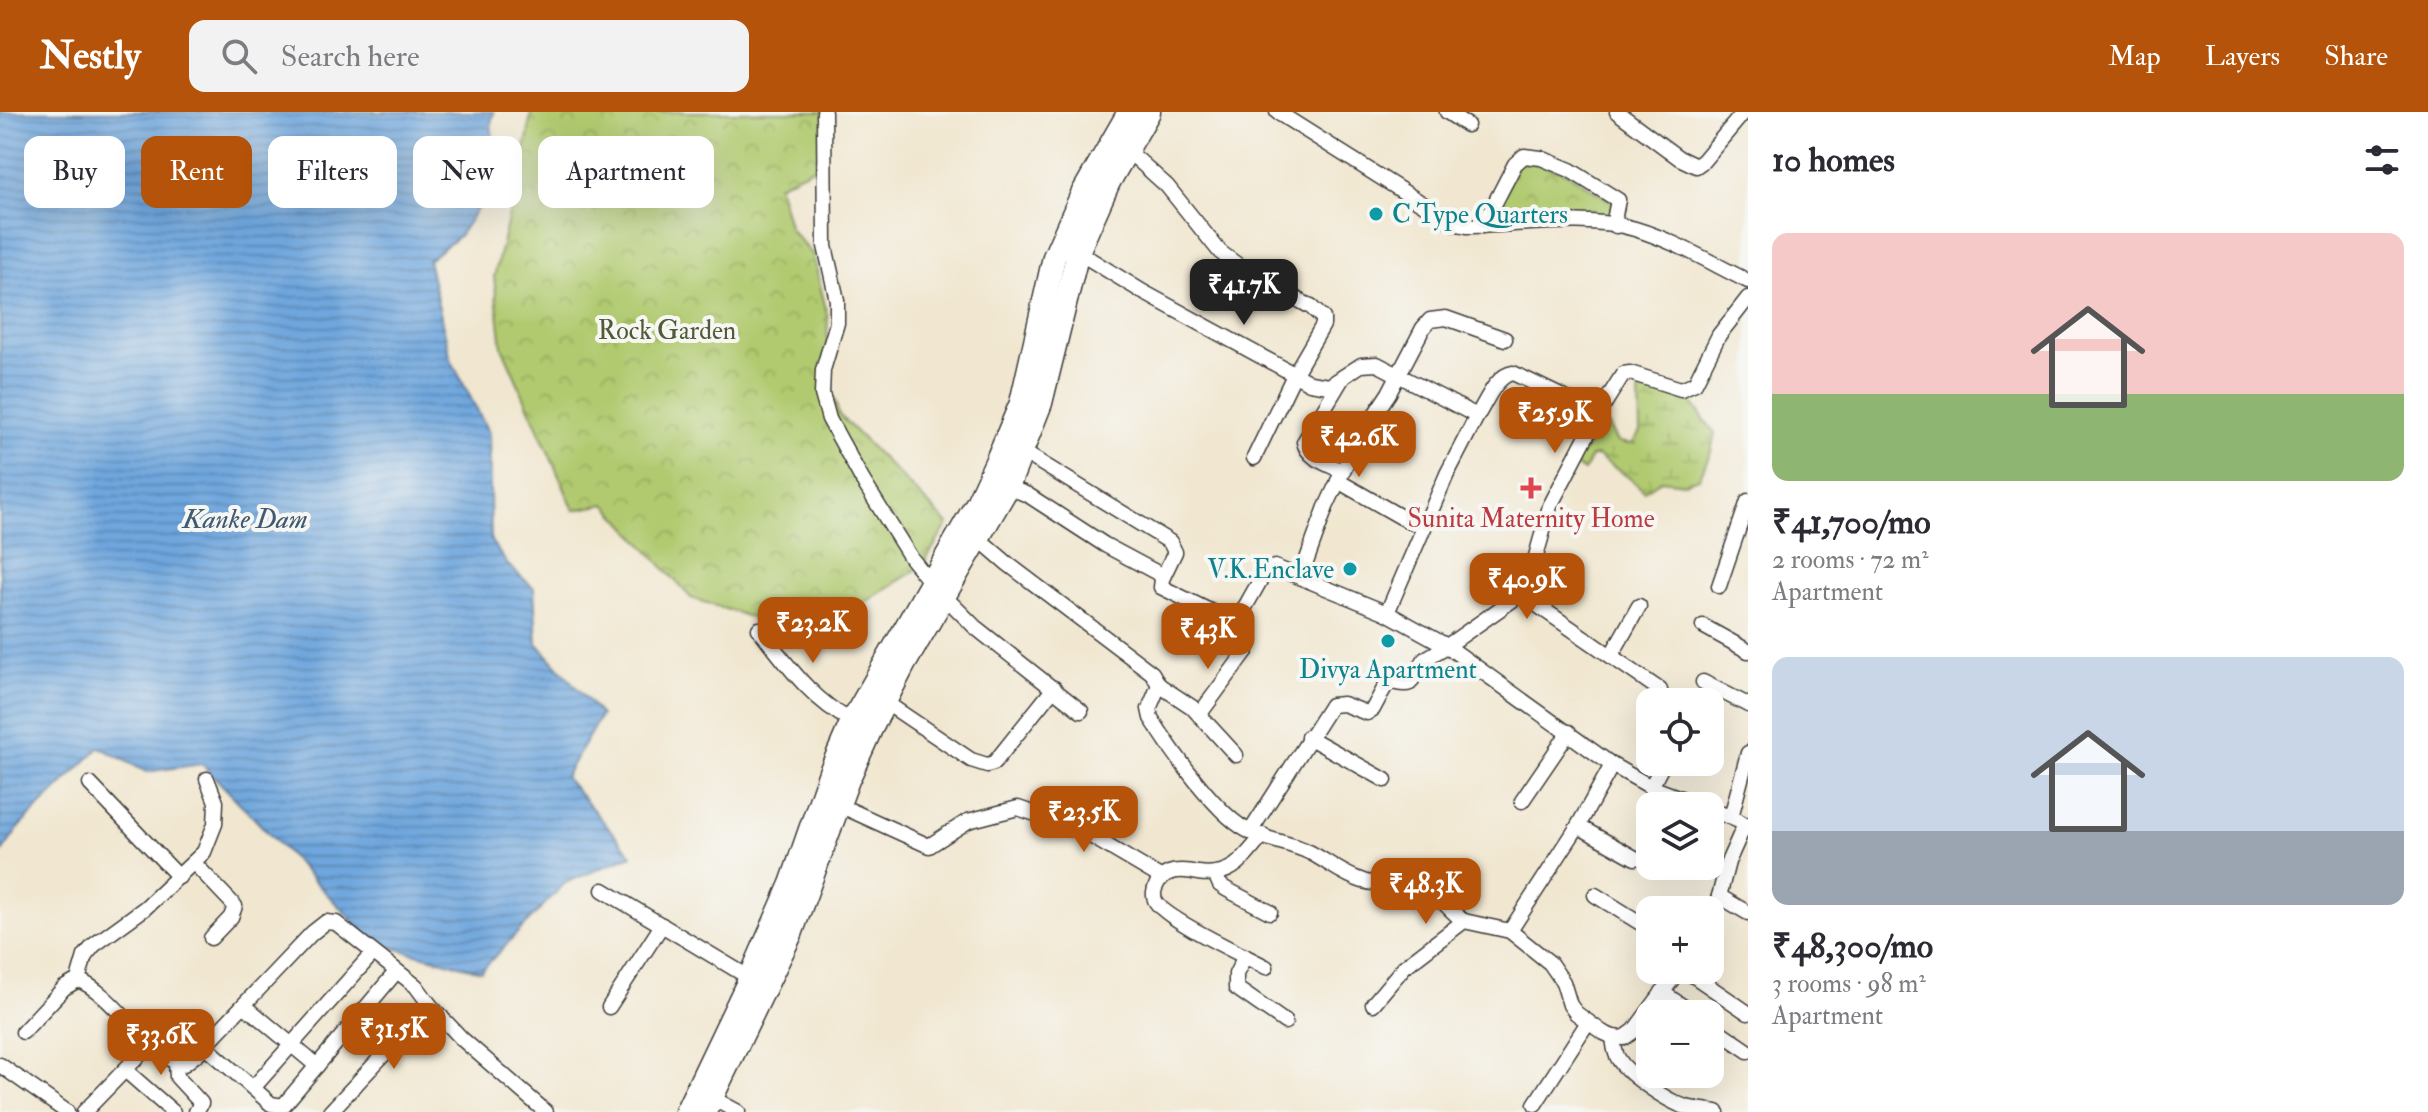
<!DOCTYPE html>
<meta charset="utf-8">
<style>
:root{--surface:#fff;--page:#f2f2f3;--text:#2b2b33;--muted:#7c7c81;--accent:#b45309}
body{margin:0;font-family:"IM FELL Double Pica",serif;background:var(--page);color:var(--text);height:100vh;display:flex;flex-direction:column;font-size:30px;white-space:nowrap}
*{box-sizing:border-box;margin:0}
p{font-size:26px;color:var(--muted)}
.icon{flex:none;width:44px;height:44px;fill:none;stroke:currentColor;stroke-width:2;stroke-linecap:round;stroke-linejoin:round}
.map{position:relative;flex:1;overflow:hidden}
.sheet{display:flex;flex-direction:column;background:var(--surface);width:680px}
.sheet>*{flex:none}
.hud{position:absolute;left:24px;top:24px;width:760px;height:72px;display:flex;gap:16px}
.tools{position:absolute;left:1636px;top:576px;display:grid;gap:16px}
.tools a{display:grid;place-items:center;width:88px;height:88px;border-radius:16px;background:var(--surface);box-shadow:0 8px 32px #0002;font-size:40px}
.price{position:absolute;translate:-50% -68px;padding:0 18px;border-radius:16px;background:var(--accent);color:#fff;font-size:26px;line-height:52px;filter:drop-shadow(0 2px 4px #0008)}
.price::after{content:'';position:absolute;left:50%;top:48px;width:24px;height:18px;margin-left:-12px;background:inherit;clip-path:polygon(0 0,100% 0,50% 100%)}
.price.current{background:#222;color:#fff}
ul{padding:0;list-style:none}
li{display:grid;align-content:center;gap:16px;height:424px;padding:0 24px}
li span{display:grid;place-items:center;height:248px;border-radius:16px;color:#555}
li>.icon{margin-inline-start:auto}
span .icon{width:144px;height:144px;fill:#fffc;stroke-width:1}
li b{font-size:34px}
h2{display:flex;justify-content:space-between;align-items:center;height:96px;padding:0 24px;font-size:34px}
.tag{padding:0 28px;border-radius:16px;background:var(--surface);box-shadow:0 8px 32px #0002;font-size:28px;line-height:72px}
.tag.current{background:var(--accent);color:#fff}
header{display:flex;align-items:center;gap:48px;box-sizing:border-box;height:112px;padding:0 40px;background:var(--accent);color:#fff}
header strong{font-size:38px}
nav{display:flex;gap:44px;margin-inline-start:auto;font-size:28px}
.search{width:560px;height:72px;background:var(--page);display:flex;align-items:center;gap:20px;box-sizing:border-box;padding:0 28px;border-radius:16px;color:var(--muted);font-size:30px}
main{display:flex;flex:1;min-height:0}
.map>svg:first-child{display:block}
</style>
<header>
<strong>Nestly</strong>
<div class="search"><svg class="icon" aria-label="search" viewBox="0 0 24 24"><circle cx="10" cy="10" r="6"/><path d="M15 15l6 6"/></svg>Search here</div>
<nav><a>Map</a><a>Layers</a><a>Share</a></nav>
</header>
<main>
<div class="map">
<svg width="1748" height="1000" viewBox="0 0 1748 1000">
<defs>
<pattern id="wetland-marsh" width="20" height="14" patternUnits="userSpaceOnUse" patternTransform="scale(2)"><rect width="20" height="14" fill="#b1ca6f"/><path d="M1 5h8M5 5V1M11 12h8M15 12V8" fill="none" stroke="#98ad60"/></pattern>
<pattern id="park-crowns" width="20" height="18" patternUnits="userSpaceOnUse" patternTransform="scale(2)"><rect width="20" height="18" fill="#b1ca6f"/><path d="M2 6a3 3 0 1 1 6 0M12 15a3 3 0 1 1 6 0" fill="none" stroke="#98ad60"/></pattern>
<pattern id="water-rules" width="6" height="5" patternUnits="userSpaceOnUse" patternTransform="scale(2)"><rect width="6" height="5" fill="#6ea6dd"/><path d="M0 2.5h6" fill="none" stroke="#5a86b2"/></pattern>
</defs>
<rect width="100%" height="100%" fill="#f6f6f2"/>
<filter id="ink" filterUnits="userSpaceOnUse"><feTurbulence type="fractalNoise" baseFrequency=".0125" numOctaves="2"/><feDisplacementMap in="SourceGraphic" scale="16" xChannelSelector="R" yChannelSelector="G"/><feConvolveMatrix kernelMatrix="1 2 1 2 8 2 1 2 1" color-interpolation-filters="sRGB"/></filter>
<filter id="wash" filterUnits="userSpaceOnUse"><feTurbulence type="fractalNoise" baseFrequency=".006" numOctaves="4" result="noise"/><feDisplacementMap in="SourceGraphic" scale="32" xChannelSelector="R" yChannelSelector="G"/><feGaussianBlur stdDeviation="1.8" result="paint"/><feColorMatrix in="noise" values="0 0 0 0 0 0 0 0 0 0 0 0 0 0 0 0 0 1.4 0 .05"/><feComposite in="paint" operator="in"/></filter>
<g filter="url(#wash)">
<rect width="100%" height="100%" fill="#f1e7d0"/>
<polygon fill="url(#wetland-marsh)" stroke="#667346" stroke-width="2" points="1639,276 1690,288 1715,322 1711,340 1699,366 1684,371 1661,368 1644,379 1631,367 1597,344 1591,345 1584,359 1572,351 1608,313 1617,330 1632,332 1640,320"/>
<g fill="url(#park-crowns)" stroke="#667346" stroke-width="2">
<polygon points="531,0 830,0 833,14 815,55 778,73 790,117 813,143 828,206 826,259 839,303 948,412 922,454 828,514 768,511 691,486 606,392 574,398 502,235 494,165 528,24"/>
<polygon points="1534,50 1569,62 1614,91 1609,106 1547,98 1491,104 1518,51"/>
</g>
<polygon fill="url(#water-rules)" stroke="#45617c" stroke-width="2" points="0,0 494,0 491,11 498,66 459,124 428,148 451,248 489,321 491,429 508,453 534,476 537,531 601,603 565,665 632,743 565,771 481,859 374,831 202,652 146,660 100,635 21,713 0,743"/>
</g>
<g filter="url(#ink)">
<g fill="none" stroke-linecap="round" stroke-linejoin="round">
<g stroke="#3c3a37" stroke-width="17">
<g id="minor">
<polyline points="824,0 825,134 837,188 837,211 823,258 822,282 829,307 863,369 911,446 932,472 975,515 1081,599"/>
<path d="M1277,0L1453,111L1467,114C1519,114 1585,102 1635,117C1675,129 1711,151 1748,169"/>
<polyline points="1447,0 1467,13"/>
<polyline points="1617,0 1679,46 1696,54 1703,49 1744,0"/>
<polyline points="1126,37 1167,74 1220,140 1243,157 1311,195 1323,206 1323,213 1294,263 1254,346"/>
<polyline points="1483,114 1515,52 1524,44 1541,46 1570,58 1618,88 1615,103 1616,114"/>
<polyline points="1078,140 1143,180 1310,271 1329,274 1361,253 1377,252 1477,304 1447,362 1387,501"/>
<polyline points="1598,302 1623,262 1630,261 1681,277 1695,271 1719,223 1748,186"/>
<path d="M1023,340L1170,430L1175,440L1162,467L1161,475L1228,508L1240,504L1266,458L1275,455L1387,501L1447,534L1521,482L1533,455L1550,394L1598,302L1513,261C1496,263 1486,290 1477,304"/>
<path d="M1342,359C1328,352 1308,347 1304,330L1343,265"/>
<polyline points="1338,369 1401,405 1424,416"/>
<polyline points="1008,375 1028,383 1105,433 1163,464"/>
<path d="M979,427L1008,452L1152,561L1159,573L1149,597L1151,606C1170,636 1219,707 1251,720C1270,729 1290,731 1309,740C1327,749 1343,763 1363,769C1382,776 1405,763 1423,773C1438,781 1449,799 1464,809"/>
<polyline points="1301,464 1326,395 1356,331 1389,281 1423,216 1430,208 1446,206 1505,227"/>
<polyline points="1719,474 1748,389"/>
<polyline points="1521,482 1660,578"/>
<polyline points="1703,514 1748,539"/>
<path d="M759,517C786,551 812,589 852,609"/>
<polyline points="1611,544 1639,494"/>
<polyline points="1703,570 1748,593"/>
<polyline points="1159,573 1192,595 1236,643"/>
<polyline points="885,590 971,648 987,653 994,651 1054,576"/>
<polyline points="1199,603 1247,538"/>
<polyline points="1308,625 1385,668"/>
<polyline points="90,672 179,765"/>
<polyline points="1651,675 1664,650"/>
<polyline points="1522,689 1569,620"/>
<polyline points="839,693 929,734 968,709 1018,696 1077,716 1162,766"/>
<polyline points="1710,697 1739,709"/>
<polyline points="1731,705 1748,641"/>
<polyline points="1578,714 1635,746"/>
<path d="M1250,720L1331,593L1343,592L1367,601L1373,597L1387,571C1395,568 1401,575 1410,571L1425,547L1447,534L1612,653L1651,675L1702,694"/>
<path d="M1263,723C1243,747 1232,766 1198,761C1189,759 1176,757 1167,762C1159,765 1151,779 1155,788C1162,806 1245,844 1266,855"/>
<polyline points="194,751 235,794 231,805 211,826"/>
<polyline points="1215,762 1220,773 1226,777 1270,800"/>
<polyline points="603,778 750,866"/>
<polyline points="1595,783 1650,817"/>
<polyline points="1719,784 1748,801"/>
<polyline points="1710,809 1716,796 1728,750 1745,712"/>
<polyline points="1510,819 1578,714 1612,653"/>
<polyline points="1245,844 1236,862 1236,876 1285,910"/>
<polyline points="1685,858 1748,901"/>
<polyline points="78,868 85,844 94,833 145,796 204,740 215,712 216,690 207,667"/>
<polyline points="1662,880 1694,902"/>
<polyline points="1373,892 1404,855 1464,809 1510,819 1550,851 1563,870 1570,893 1576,901 1602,920 1613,925 1624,926 1634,919 1679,858"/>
<polyline points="245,894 317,954"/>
<polyline points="609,895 662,813"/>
<polyline points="1710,913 1748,939"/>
<path d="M23,920L64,876L78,868C114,881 150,948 184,952L197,942L312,821L326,810L336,811L416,874L430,893L462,927L546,1000"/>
<path d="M1613,925C1614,931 1614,938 1617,944C1624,961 1669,990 1686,995C1696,998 1707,998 1717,1000"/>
<polyline points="205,934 271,992 283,994 396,860"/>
<polyline points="176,951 177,965 201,991 196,1000"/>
<polyline points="0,953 67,1000"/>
<polyline points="125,958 173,1000"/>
<polyline points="253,976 373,841"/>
<polyline points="712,986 738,1000"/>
<polyline points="1535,992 1588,910"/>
<polyline points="84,1000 151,931"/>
<polyline points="330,1000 430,893"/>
</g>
</g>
<g stroke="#3c3a37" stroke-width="25">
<g id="primary">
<polyline points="686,1000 750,866 791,772 830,660 852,609 977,391 996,350 1021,291 1054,145 1082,82 1129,0"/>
<polyline points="705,1000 791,822 848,668 871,617 904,553 1008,375 1041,291 1078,140 1109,70 1149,0"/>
</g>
</g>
<use href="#minor" stroke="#fff" stroke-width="14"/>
<use href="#primary" stroke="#fff" stroke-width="22"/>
</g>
</g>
<g fill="#0f9aa8" stroke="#f6f6f2" stroke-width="3">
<circle cx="1376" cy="102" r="8"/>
<circle cx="1350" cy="457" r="8"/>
<circle cx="1388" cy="529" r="8"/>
</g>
<path fill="#e0444e" stroke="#f6f6f2" stroke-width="3" d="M1527 364h8v8h8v8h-8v8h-8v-8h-8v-8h8z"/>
<g text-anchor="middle" stroke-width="8" stroke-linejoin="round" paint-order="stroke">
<g font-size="26" fill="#0d838f" stroke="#f6f6f2" text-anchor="start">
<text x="1392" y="111">C Type Quarters</text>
<text x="1334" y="466" text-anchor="end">V.K.Enclave</text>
<text x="1388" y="566" text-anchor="middle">Divya Apartment</text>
</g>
<g font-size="26" fill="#505939" stroke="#f6f6f2">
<text x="667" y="227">Rock Garden</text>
</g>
<g font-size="26" fill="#be3a42" stroke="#f6f6f2">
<text x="1531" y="415">Sunita Maternity Home</text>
</g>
<g font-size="28" font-style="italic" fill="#415a73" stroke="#f6f6f2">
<text x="245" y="416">Kanke Dam</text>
</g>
</g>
</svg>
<div class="tools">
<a><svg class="icon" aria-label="locate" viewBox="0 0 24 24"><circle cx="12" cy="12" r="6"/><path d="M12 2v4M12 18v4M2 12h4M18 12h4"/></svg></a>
<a><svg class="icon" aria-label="layers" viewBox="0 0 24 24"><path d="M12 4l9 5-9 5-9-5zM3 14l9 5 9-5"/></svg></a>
<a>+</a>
<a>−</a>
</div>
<b class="price current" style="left:1244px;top:215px">₹41.7K</b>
<b class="price" style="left:1555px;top:343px">₹25.9K</b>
<b class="price" style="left:1359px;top:367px">₹42.6K</b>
<b class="price" style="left:1527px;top:509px">₹40.9K</b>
<b class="price" style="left:813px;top:553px">₹23.2K</b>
<b class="price" style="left:1208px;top:559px">₹43K</b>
<b class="price" style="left:1084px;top:742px">₹23.5K</b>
<b class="price" style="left:1426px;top:814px">₹48.3K</b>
<b class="price" style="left:394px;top:959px">₹31.5K</b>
<b class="price" style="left:161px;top:965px">₹33.6K</b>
<div class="hud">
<a class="tag">Buy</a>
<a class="tag current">Rent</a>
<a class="tag">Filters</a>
<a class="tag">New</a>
<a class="tag">Apartment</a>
</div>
</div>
<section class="sheet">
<h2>10 homes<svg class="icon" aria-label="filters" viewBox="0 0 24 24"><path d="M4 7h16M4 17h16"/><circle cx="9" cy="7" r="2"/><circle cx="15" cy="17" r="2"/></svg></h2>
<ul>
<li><span style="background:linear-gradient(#f6c9c9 65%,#8fb573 0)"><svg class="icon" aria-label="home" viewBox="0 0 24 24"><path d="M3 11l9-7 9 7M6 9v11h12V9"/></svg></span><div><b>₹41,700/mo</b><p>2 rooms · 72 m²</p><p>Apartment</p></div></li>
<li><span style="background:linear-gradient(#c9d6e8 70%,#9aa5b1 0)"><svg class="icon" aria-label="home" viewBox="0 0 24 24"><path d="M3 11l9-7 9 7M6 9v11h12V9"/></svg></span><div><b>₹48,300/mo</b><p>3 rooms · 98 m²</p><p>Apartment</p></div></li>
</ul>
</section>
</main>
